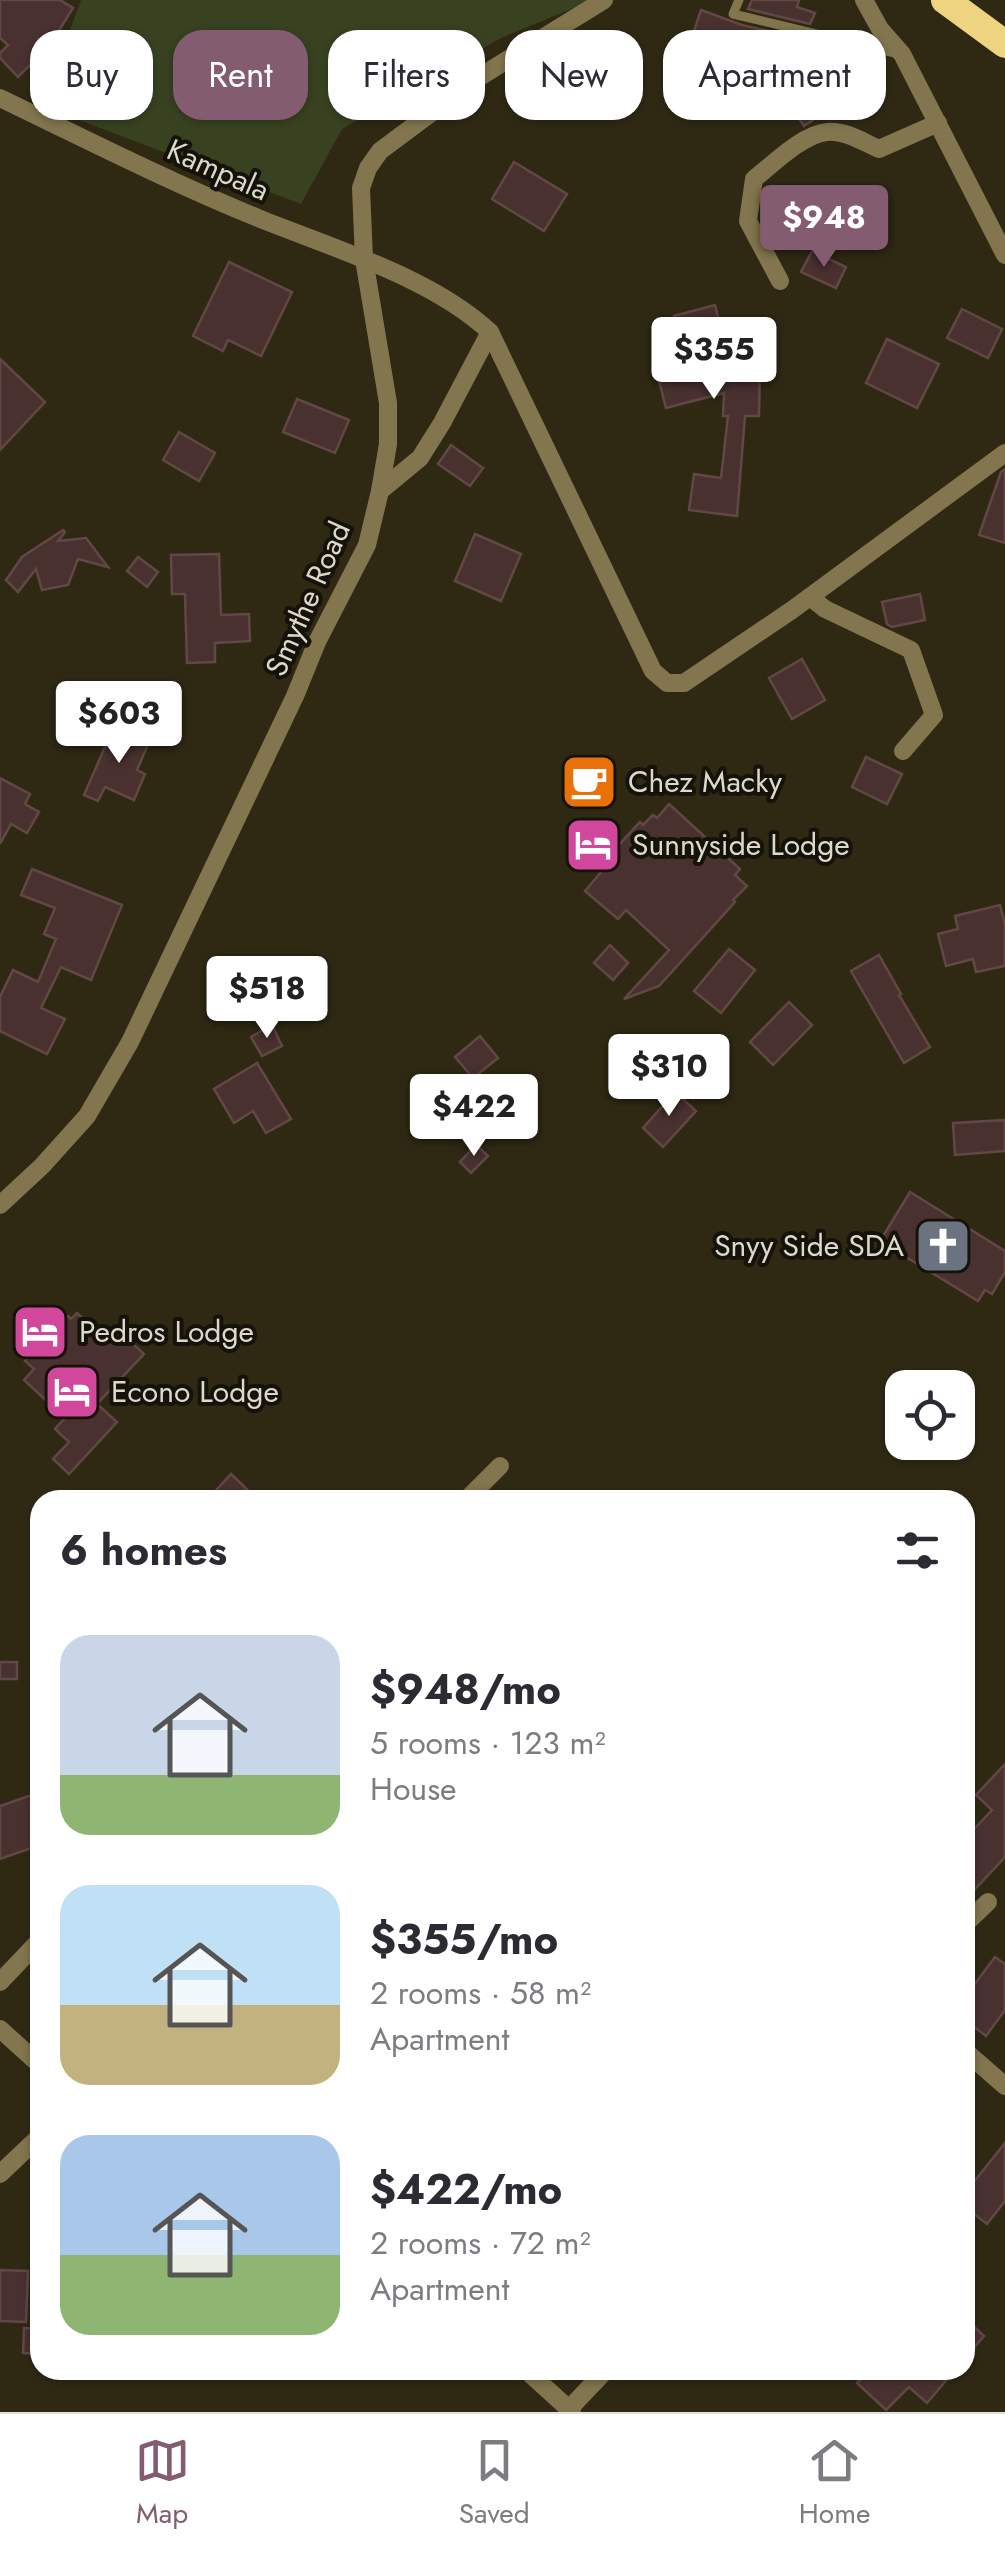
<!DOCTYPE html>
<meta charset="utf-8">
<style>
:root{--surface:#fff;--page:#f7f7f7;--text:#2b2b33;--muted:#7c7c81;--line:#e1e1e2;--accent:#835d6f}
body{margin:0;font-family:Jost,sans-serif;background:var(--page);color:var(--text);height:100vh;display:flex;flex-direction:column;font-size:38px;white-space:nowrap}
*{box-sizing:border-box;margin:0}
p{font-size:32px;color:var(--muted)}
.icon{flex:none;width:55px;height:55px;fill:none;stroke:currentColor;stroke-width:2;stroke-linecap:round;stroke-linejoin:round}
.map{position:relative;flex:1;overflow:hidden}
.panel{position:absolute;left:30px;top:1490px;width:945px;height:890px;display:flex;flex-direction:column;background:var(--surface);border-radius:30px;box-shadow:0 2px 8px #0004}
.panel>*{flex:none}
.guide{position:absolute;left:30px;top:30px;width:945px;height:90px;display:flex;gap:20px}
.controls{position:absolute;left:885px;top:1370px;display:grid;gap:20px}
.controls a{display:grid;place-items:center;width:90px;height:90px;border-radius:20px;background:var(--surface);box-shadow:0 2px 8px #0004;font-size:50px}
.price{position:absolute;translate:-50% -85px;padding:0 22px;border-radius:10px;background:#fff;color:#222;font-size:32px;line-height:65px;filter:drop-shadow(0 2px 5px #0008)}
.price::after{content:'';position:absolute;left:50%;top:60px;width:30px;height:22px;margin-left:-15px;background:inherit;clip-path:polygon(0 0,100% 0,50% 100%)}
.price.current{background:var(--accent);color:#fff}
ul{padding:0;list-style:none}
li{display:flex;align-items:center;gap:30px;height:250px;padding:0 30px}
li span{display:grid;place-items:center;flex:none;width:280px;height:200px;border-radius:30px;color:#555}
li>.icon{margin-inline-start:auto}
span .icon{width:120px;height:120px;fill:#fffc;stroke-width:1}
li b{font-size:42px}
h2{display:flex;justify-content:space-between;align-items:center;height:120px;padding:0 30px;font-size:42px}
.pill{padding:0 35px;border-radius:30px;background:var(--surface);box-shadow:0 2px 8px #0004;font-size:35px;line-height:90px}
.pill.current{background:var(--accent);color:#fff}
.menu{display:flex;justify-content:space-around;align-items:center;height:140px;border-top:2px solid var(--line);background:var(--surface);font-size:28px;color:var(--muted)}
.menu a{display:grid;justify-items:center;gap:5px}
.menu .current{color:var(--accent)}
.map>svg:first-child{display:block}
</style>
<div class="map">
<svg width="1005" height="2412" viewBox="0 0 1005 2412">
<rect width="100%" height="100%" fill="#2f2914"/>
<polygon fill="#384221" points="81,0 593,0 501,38 342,129 301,204 42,106"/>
<g fill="#49312f" stroke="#614845" stroke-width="2.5">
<polygon points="0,0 60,0 73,8 50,45 18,77 0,58 0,53 8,45 0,38"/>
<polygon points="752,0 799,0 797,7 815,13 810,24 748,9"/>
<polygon points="701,10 742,25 786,35 776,62 694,31"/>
<polygon points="822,89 834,106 804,126 793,109"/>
<polygon points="514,162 567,194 544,231 492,199"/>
<polygon points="812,251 846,267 836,288 801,272"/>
<polygon points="229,262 292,292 261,356 228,340 223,351 193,336"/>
<polygon points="715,305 730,365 760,365 759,416 745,416 737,516 689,510 694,474 721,478 728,416 723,416 724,393 666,408 657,373 687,365 674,316"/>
<polygon points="962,309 1002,329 988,358 947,338"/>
<polygon points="887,339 939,364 917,408 866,383"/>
<polygon points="0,359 45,402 0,450"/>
<polygon points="297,399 349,420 335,453 283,432"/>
<polygon points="179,432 215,453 199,481 163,460"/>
<polygon points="451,445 483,468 470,486 438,464"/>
<polygon points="1005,469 1005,543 979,535 1001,472"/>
<polygon points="63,530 65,532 58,541 86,538 108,567 78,559 68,585 42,590 36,569 18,592 6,580 22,557"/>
<polygon points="475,534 521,554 501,601 455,581"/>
<polygon points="219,554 221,615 249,614 250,641 215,643 215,662 187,663 185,594 172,594 171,555"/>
<polygon points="138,557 158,572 147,587 127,571"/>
<polygon points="920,594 925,620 892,627 887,624 882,602"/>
<polygon points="802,659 825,700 792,719 769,678"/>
<polygon points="114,726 149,742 137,770 145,774 134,800 105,787 98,801 84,795"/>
<polygon points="866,757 902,774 887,804 852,787"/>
<polygon points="0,778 30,794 25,804 39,812 27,833 11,824 0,844"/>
<polygon points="669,804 740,869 735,875 747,886 733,900 735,902 659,986 624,999 669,950 626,910 618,919 585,891 617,853 614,850 640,822 643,825 653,815 657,818"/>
<polygon points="32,869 122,905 91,980 61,967 41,1008 65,1019 47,1054 0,1031 0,997 13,970 38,982 56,939 44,934 55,908 21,895"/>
<polygon points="1000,905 1005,925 1005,966 976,972 973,959 946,966 938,934 958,929 955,916"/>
<polygon points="610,945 628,963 613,980 594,963"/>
<polygon points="729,949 755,970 721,1013 694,991"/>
<polygon points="879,955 901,994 899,995 930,1047 904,1063 851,971"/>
<polygon points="789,1002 812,1025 773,1065 750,1042"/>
<polygon points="272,1025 282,1046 262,1056 251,1037"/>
<polygon points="480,1036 498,1058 473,1078 455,1057"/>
<polygon points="257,1063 291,1119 266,1133 253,1111 234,1123 214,1089"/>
<polygon points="675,1092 696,1111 663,1147 643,1128"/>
<polygon points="1005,1120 1005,1151 955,1155 953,1123"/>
<polygon points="476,1145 488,1156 471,1173 460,1162"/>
<polygon points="910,1192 1005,1251 1005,1272 992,1294 985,1290 978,1301 880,1241"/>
<polygon points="77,1313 108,1342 119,1331 144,1354 97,1404 117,1422 69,1474 53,1459 69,1442 55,1429 65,1418 24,1380 34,1369 25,1361 34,1351 28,1346 40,1332 46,1338 68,1316 71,1319"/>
<polygon points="231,1474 258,1500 207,1500"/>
<rect x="0" y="1662" width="17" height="17"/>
<polygon points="1005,1764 1005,1857 965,1900 965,1839 992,1810 976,1795"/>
<polygon points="40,1792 40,1845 0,1859 0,1806"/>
<polygon points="995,1957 1005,1964 1005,2010 986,2036 965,2020 965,1997"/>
<polygon points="1005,2143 1005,2201 987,2224 965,2207 965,2193"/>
<polygon points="0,2270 28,2271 26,2322 0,2321"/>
<polygon points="965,2318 984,2336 965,2358"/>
<polygon points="24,2328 40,2329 40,2354 23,2353"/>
<polygon points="870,2370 955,2370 927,2403 909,2387 886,2410 857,2383"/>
</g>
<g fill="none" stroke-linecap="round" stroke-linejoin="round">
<polyline stroke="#83764e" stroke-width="9" points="739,0 733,14 895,53"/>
<g stroke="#83764e" stroke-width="18">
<polyline points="864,0 880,29 902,54 1005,255"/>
<path d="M0,98C85,139 170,182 258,218C332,248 431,277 490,332L653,671L667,683H684L792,610L1005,453"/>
<path d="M780,281L748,221L754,179C773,164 803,134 827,132C845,130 863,142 879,149L938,123"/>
<polyline points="380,491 420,458 442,423 490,332"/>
<polyline points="810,597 825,609 911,650 934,715 903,751"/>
<polyline points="0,1205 42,1166 87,1116 130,1042 295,696 317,642 367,545 380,491 388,444 388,403 364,259 361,188 368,168 380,151 478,78 604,0"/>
<polyline points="466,1500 500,1466"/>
<polyline points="965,1924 988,1902"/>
<polyline points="0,1982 40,1940"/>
<polyline points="0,2029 40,2065"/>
<polyline points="965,2051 1005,2086"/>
<polyline points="0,2174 40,2136"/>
<polyline points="526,2370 572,2412"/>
<polyline points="569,2409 606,2370"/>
</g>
<polyline stroke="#eed380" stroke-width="28" points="945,0 1005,44"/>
</g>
<defs>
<g id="cafe-square" transform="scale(2.875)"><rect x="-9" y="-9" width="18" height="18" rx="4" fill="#e8710a" stroke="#141209"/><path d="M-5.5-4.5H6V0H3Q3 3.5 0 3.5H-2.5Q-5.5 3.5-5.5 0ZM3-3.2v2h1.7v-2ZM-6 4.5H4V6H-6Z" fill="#fff"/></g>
<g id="hotel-square" transform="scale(2.875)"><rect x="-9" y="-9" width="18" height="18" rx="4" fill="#d1479c" stroke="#141209"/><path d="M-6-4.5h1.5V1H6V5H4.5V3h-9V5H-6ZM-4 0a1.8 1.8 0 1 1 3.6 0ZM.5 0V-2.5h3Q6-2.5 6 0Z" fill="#fff"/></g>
<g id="church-square" transform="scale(2.875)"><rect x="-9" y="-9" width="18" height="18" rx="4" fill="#6b7280" stroke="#141209"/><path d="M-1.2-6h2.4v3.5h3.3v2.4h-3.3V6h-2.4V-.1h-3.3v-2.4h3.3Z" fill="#fff"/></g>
</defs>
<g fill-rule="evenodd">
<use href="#cafe-square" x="589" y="782"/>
<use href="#hotel-square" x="593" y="845"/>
<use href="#church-square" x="943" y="1246"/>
<use href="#hotel-square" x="40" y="1332"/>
<use href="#hotel-square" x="72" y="1392"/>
</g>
<g text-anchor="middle" stroke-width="8" stroke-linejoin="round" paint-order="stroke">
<g font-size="30" fill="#dcd9cc" stroke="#141209">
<text transform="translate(218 170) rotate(24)" y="10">Kampala</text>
<text transform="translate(308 599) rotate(-66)" y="10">Smythe Road</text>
</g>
<g font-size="30" fill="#dcd9cc" stroke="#141209" text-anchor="start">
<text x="628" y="792">Chez Macky</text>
<text x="632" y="855">Sunnyside Lodge</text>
<text x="904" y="1256" text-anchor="end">Snyy Side SDA</text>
<text x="79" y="1342">Pedros Lodge</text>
<text x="111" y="1402">Econo Lodge</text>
</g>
</g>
</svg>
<div class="controls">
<a><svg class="icon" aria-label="locate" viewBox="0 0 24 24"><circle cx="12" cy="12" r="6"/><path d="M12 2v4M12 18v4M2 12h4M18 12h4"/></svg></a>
</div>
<b class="price current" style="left:824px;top:270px">$948</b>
<b class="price" style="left:714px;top:402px">$355</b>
<b class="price" style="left:119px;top:766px">$603</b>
<b class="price" style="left:267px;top:1041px">$518</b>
<b class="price" style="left:669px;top:1119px">$310</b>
<b class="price" style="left:474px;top:1159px">$422</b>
<div class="guide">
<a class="pill">Buy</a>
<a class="pill current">Rent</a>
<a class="pill">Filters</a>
<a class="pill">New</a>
<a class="pill">Apartment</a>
</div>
<section class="panel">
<h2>6 homes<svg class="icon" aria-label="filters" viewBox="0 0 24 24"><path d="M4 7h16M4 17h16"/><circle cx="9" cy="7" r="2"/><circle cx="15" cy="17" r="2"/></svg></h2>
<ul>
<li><span style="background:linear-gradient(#c9d6e8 70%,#8fb573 0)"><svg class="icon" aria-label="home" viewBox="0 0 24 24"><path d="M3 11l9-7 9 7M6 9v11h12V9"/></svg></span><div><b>$948/mo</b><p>5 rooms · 123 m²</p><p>House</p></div></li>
<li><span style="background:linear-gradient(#bfe0f5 60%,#c2b280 0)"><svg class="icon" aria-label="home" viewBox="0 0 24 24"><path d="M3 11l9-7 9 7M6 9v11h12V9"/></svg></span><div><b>$355/mo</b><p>2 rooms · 58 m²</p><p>Apartment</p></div></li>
<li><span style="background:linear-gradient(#a9c7e8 60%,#8fb573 0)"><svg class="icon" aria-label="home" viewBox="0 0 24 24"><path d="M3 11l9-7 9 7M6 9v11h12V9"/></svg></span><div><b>$422/mo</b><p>2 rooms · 72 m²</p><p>Apartment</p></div></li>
</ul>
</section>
</div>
<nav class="menu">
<a class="current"><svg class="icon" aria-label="map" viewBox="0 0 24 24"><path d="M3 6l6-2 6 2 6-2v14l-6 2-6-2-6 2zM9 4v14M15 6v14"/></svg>Map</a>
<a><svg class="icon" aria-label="saved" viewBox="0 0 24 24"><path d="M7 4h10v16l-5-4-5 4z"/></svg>Saved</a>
<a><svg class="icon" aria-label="home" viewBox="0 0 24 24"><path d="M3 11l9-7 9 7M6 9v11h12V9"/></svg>Home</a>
</nav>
